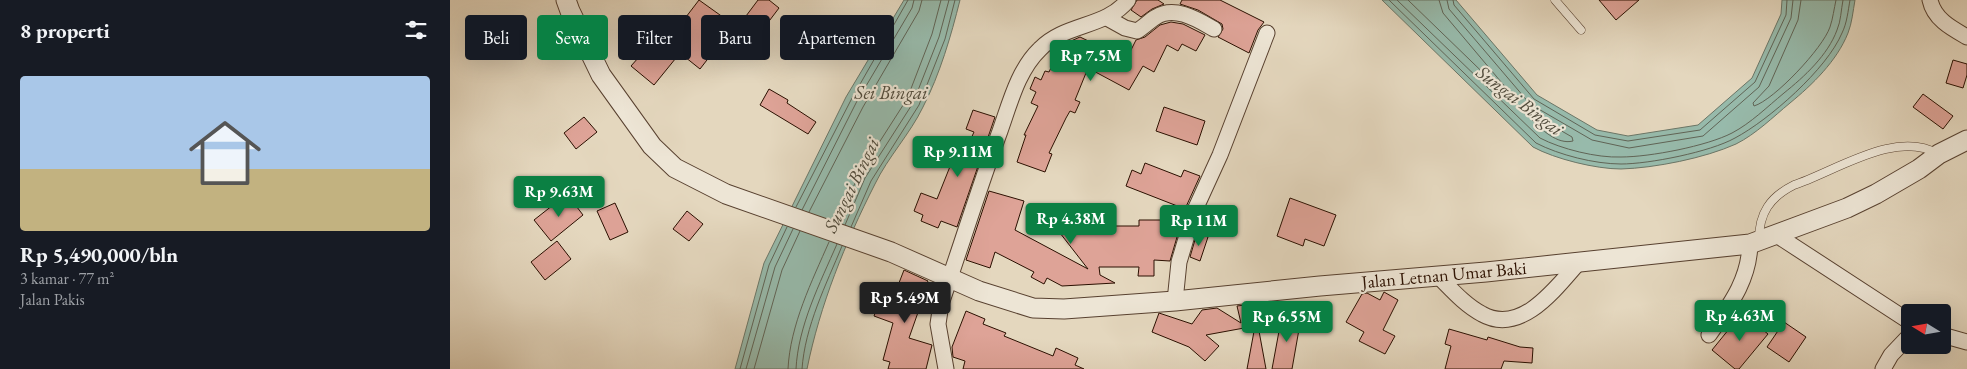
<!DOCTYPE html>
<html lang="id">
<meta charset="utf-8">
<style>
:root{--surface:#171b24;--page:#20242c;--text:#f1f3f6;--muted:#9ea1a6;--line:#363941;--accent:#0b8043}
body{margin:0;font-family:"EB Garamond",serif;background:var(--page);color:var(--text);height:100vh;display:flex;flex-direction:column;font-size:19px;white-space:nowrap}
*{box-sizing:border-box;margin:0}
p{font-size:16px;color:var(--muted)}
.icon{flex:none;width:28px;height:28px;fill:none;stroke:currentColor;stroke-width:2;stroke-linecap:round;stroke-linejoin:round}
.map{position:relative;flex:1;overflow:hidden}
.panel{display:flex;flex-direction:column;background:var(--surface);width:450px}
.panel>*{flex:none}
.banner{position:absolute;left:15px;top:15px;width:475px;height:45px;display:flex;gap:10px}
.needle{width:32px;rotate:281deg}
.buttons{position:absolute;left:1451px;top:304px;display:grid;gap:10px}
.buttons a{display:grid;place-items:center;width:50px;height:50px;border-radius:5px;background:var(--surface);box-shadow:0 5px 20px #0002;font-size:25px}
.price{position:absolute;translate:-50% -42px;padding:0 11px;border-radius:5px;background:var(--accent);color:#fff;font-size:16px;line-height:32px;filter:drop-shadow(0 1px 2px #0008)}
.price::after{content:'';position:absolute;left:50%;top:30px;width:15px;height:11px;margin-left:-8px;background:inherit;clip-path:polygon(0 0,100% 0,50% 100%)}
.price.selected{background:#222;color:#fff}
ul{padding:0;list-style:none}
li{display:grid;align-content:center;gap:10px;height:265px;padding:0 20px}
li+li{border-top:1px solid var(--line)}
li span{display:grid;place-items:center;height:155px;border-radius:5px;color:#555}
li>.icon{margin-inline-start:auto}
span .icon{width:90px;height:90px;fill:#fffc;stroke-width:1}
li b{font-size:21px}
h2{display:flex;justify-content:space-between;align-items:center;height:60px;padding:0 20px;font-size:21px}
.pill{padding:0 18px;border-radius:5px;background:var(--surface);box-shadow:0 5px 20px #0002;font-size:18px;line-height:45px}
.pill.selected{background:var(--accent);color:#fff}
main{display:flex;flex:1;min-height:0}
.map>svg:first-child{display:block}
</style>
<main>
<section class="panel">
<h2>8 properti<svg class="icon" aria-label="filters" viewBox="0 0 24 24"><path d="M4 7h16M4 17h16"/><circle cx="9" cy="7" r="2"/><circle cx="15" cy="17" r="2"/></svg></h2>
<ul>
<li><span style="background:linear-gradient(#a9c7e8 60%,#c2b280 0)"><svg class="icon" aria-label="home" viewBox="0 0 24 24"><path d="M3 11l9-7 9 7M6 9v11h12V9"/></svg></span><div><b>Rp 5,490,000/bln</b><p>3 kamar · 77 m²</p><p>Jalan Pakis</p></div></li>
</ul>
</section>
<div class="map">
<svg width="1517" height="369" viewBox="0 0 1517 369">
<rect width="100%" height="100%" fill="#e4d7be"/>
<filter id="stains"><feTurbulence type="fractalNoise" baseFrequency=".004" numOctaves="4"/><feColorMatrix values="0 0 0 0 .2 0 0 0 0 .09 0 0 0 0 .02 0 0 0 .5 -.17"/></filter>
<radialGradient id="worn" r=".72"><stop offset=".6" stop-color="#630" stop-opacity="0"/><stop offset="1" stop-color="#630" stop-opacity=".3"/></radialGradient>
<g fill="#97baab" stroke="#6b7667">
<path d="M454,0H510C501,36 490,74 473,107C460,134 438,157 425,184C395,243 370,305 357,369H285L314,263L396,97Z"/>
<path d="M932,0H1006L1087,95L1147,130L1178,136L1248,125L1302,78L1331,14L1332,0H1405C1403,11 1402,23 1398,33C1387,61 1362,85 1340,103C1323,117 1306,134 1286,144C1255,158 1205,168 1171,169C1146,169 1105,159 1083,147Z"/>
</g>
<g fill="none" stroke-linecap="round" stroke-linejoin="round">
<g stroke="#606456" stroke-width="1">
<path d="M939,0L1086,143C1109,155 1145,164 1171,164C1199,164 1260,152 1285,138C1319,120 1377,69 1392,33C1397,23 1398,11 1400,0"/>
<path d="M947,0L1090,138C1111,149 1147,158 1171,157C1200,157 1257,146 1282,133C1301,123 1317,107 1334,93C1354,77 1378,55 1387,30C1391,21 1391,10 1393,0"/>
<polyline points="958,0 1053,92 1056,93 1057,89 993,13 989,0"/>
<polyline points="997,0 999,9 1080,104 1142,140 1179,148 1253,136 1309,87 1341,18 1343,0"/>
<polyline points="1003,0 1004,5 1084,99 1145,135 1178,141 1250,130 1305,82 1336,15 1337,0"/>
<path d="M1351,0L1348,20L1319,86L1303,103L1304,106C1324,100 1373,48 1380,27C1383,18 1384,9 1386,0"/>
<path d="M1084,115L1122,137L1123,141C1107,145 1091,129 1081,119Z"/>
<polyline points="346,207 401,100 458,0"/>
<polyline points="352,210 406,103 462,8 464,0"/>
<polyline points="359,212 413,107 469,11 472,0"/>
<polyline points="388,222 409,174 457,99 482,34 491,0"/>
<polyline points="395,225 415,178 463,103 489,37 499,0"/>
<polyline points="401,227 421,181 469,105 495,39 505,0"/>
<polyline points="290,369 319,265 337,227"/>
<polyline points="296,369 325,267 343,229"/>
<polyline points="304,369 332,270 350,231"/>
<path d="M338,369C340,325 362,281 379,242"/>
<path d="M346,369C348,326 370,283 387,244"/>
<path d="M352,369C355,326 376,285 392,246"/>
</g>
</g>
<g fill="#dea397" stroke="#2a0f00">
<polygon points="249,0 284,25 250,69 230,53 204,85 181,66 204,40 213,47"/>
<polygon points="308,0 319,0 329,8 301,45 284,32"/>
<polygon points="687,0 708,0 714,4 702,9 691,17 681,10"/>
<polygon points="732,0 770,0 814,22 808,30 799,53 768,37 773,29 772,24 748,10 730,4"/>
<polygon points="1149,0 1189,0 1166,20"/>
<polygon points="721,22 733,24 755,35 746,51 732,44 728,51 717,45 704,72 693,66 679,90 638,68 625,100 630,102 625,113 620,111 616,118 599,153 602,154 595,172 567,162 576,135 574,135 588,106 581,103 586,92 580,89 585,77 591,80 595,71 599,72 612,45 630,37 655,49 657,44 678,56 686,40 695,37 710,25"/>
<polygon points="1503,60 1517,64 1517,75 1513,88 1496,83"/>
<polygon points="319,89 338,100 337,103 366,122 358,134 310,105"/>
<polygon points="1473,94 1503,116 1493,129 1463,107"/>
<polygon points="714,107 755,121 747,145 706,131"/>
<polygon points="523,110 545,117 507,227 491,221 488,228 471,221 473,215 464,211 471,193 487,199 501,164 508,167 524,132 516,129"/>
<polygon points="134,117 147,132 126,149 114,133"/>
<polygon points="695,163 731,177 734,170 750,176 735,209 676,186 682,170 691,174"/>
<polygon points="539,191 574,201 565,230 638,269 603,224 624,208 639,226 689,226 689,220 732,220 720,261 704,260 704,276 688,276 689,267 649,267 650,275 665,283 612,286 597,278 594,284 581,277 584,272 545,252 540,268 516,260"/>
<polygon points="117,194 133,215 101,241 84,220"/>
<polygon points="840,198 886,215 874,246 855,239 853,246 827,236"/>
<polygon points="165,203 178,232 160,240 147,211"/>
<polygon points="237,211 253,224 239,241 223,229"/>
<polygon points="747,233 758,237 750,261 740,257"/>
<polygon points="107,241 121,259 95,280 81,262"/>
<polygon points="454,270 478,281 475,287 483,290 478,303 472,301 459,338 482,345 476,369 438,369 440,362 433,360 443,323 424,316 431,297 442,301"/>
<polygon points="934,292 948,300 933,330 945,336 935,354 909,341 914,332 896,322 912,294 917,293 930,300"/>
<polygon points="804,304 816,369 797,369 805,326 756,335 769,346 755,361 739,347 702,332 709,313 742,324 752,310 767,308 791,323 787,306"/>
<polygon points="516,311 535,319 533,324 556,333 554,336 603,356 606,348 628,358 625,365 634,369 513,369 515,361 503,357 502,347"/>
<polygon points="1292,313 1318,334 1289,369 1285,369 1262,350"/>
<polygon points="832,315 851,318 842,369 822,369"/>
<polygon points="1334,322 1356,337 1339,362 1317,347"/>
<polygon points="999,329 1037,340 1038,337 1070,347 1083,348 1082,363 1054,361 1051,369 995,369 1001,346 995,344"/>
</g>
<g fill="none" stroke-linecap="round" stroke-linejoin="round">
<g stroke="#584130" stroke-width="9">
<g id="service">
<polyline points="1105,0 1131,30"/>
<path d="M1309,240C1309,213 1320,197 1344,185C1386,171 1446,129 1488,154"/>
</g>
</g>
<g stroke="#584130" stroke-width="17">
<g id="minor">
<path d="M1480,0C1484,19 1501,28 1517,37"/>
<path d="M657,18L675,28L687,31C694,27 699,21 706,17C725,5 748,20 764,29"/>
<polyline points="1325,234 1460,322"/>
<path d="M988,276C1002,290 1015,305 1032,314C1071,336 1106,288 1129,262"/>
<polyline points="725,301 729,262 744,212 770,155 817,33"/>
<path d="M1259,335C1279,306 1299,281 1300,244"/>
<polyline points="1492,335 1517,342"/>
<path d="M496,369L488,324L491,304C511,246 529,188 550,131C560,103 568,70 590,49C615,23 656,28 678,0"/>
<polyline points="1433,369 1441,355 1460,335"/>
</g>
</g>
<g stroke="#584130" stroke-width="21">
<polyline id="tertiary" points="116,0 120,11 151,75 202,146 225,168 276,194 441,252 529,291 583,308 614,309 725,301 870,286 1036,272 1300,244 1397,208 1426,194 1469,169 1489,154 1517,140"/>
</g>
<use href="#service" stroke="#ede5d5" stroke-width="8"/>
<use href="#minor" stroke="#ede5d5" stroke-width="15"/>
<use href="#tertiary" stroke="#ede5d5" stroke-width="19"/>
</g>
<g text-anchor="middle" stroke-width="4.5" stroke-linejoin="round" paint-order="stroke">
<g font-size="18" fill="#2a0f00" stroke="#ede5d5">
<text transform="translate(994 275) rotate(-5)" y="6">Jalan Letnan Umar Baki</text>
</g>
<g font-size="19" font-style="italic" fill="#504b3c" stroke="#ede5d5">
<text x="441" y="99">Sei Bingai</text>
<text transform="translate(1070 100) rotate(37)" y="7">Sungai Bingai</text>
<text transform="translate(401 185) rotate(-64)" y="7">Sungai Bingai</text>
</g>
</g>
<rect width="100%" height="100%" filter="url(#stains)"/>
<rect width="100%" height="100%" fill="url(#worn)"/>
</svg>
<div class="buttons">
<a><svg class="needle" viewBox="-14 -14 28 28"><path d="M0-13l5 13h-10z" fill="#e53935"/><path d="M0 13l5-13h-10z" fill="#9ea1a6"/></svg></a>
</div>
<b class="price" style="left:641px;top:82px">Rp 7.5M</b>
<b class="price" style="left:508px;top:178px">Rp 9.11M</b>
<b class="price" style="left:109px;top:218px">Rp 9.63M</b>
<b class="price" style="left:621px;top:245px">Rp 4.38M</b>
<b class="price" style="left:749px;top:247px">Rp 11M</b>
<b class="price selected" style="left:455px;top:324px">Rp 5.49M</b>
<b class="price" style="left:1290px;top:342px">Rp 4.63M</b>
<b class="price" style="left:837px;top:343px">Rp 6.55M</b>
<div class="banner">
<a class="pill">Beli</a>
<a class="pill selected">Sewa</a>
<a class="pill">Filter</a>
<a class="pill">Baru</a>
<a class="pill">Apartemen</a>
</div>
</div>
</main>
